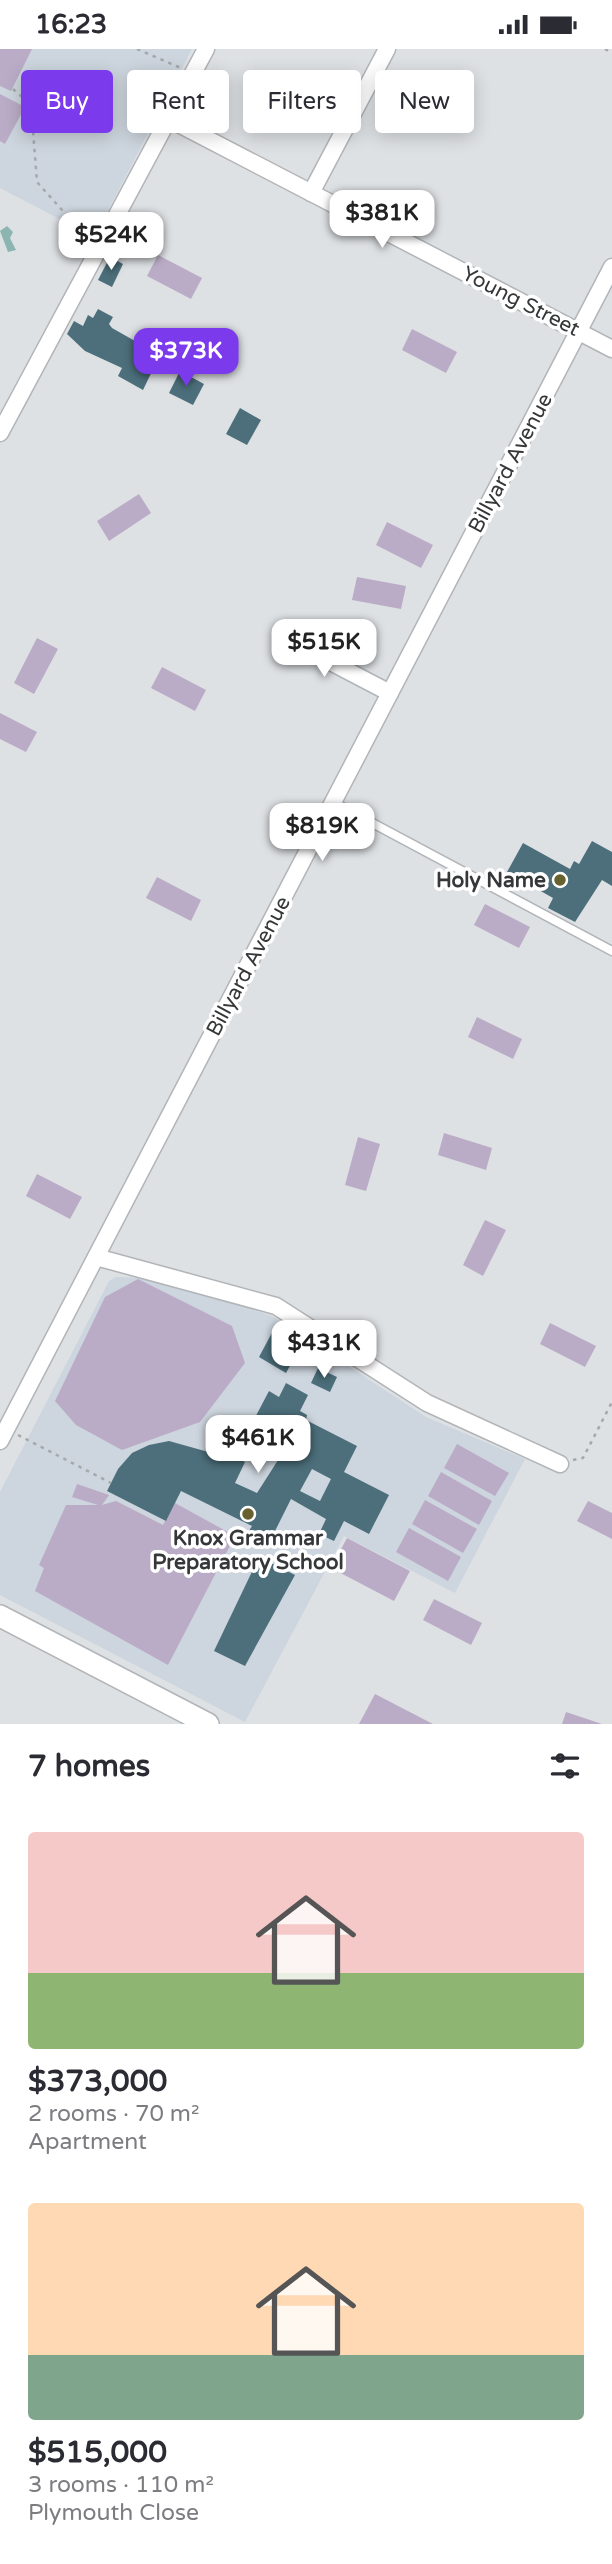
<!DOCTYPE html>
<meta charset="utf-8">
<style>
:root{--surface:#fff;--page:#f7f7f7;--text:#2b2b33;--muted:#7c7c81;--accent:#7c3aed}
body{margin:0;font-family:"Varela Round",sans-serif;background:var(--page);color:var(--text);height:100vh;display:flex;flex-direction:column;font-size:26px;white-space:nowrap}
*{box-sizing:border-box;margin:0}
p{font-size:23px;color:var(--muted)}
.icon{flex:none;width:38px;height:38px;fill:none;stroke:currentColor;stroke-width:2;stroke-linecap:round;stroke-linejoin:round}
.map{position:relative;height:1675px;overflow:hidden}
.drawer{display:flex;flex-direction:column;background:var(--surface);flex:1}
.drawer>*{flex:none}
.guide{position:absolute;left:21px;top:21px;width:570px;height:63px;display:flex;gap:14px}
.price{position:absolute;translate:-50% -60px;padding:0 16px;border-radius:14px;background:#fff;color:#222;font-size:23px;line-height:46px;filter:drop-shadow(0 2px 4px #0008)}
.price::after{content:'';position:absolute;left:50%;top:42px;width:21px;height:16px;margin-left:-10px;background:inherit;clip-path:polygon(0 0,100% 0,50% 100%)}
.price.on{background:var(--accent);color:#fff}
ul{padding:0;list-style:none}
li{display:grid;align-content:center;gap:14px;height:371px;padding:0 28px}
li span{display:grid;place-items:center;height:217px;border-radius:7px;color:#555}
li>.icon{margin-inline-start:auto}
span .icon{width:126px;height:126px;fill:#fffc;stroke-width:1}
li b{font-size:30px}
h2{display:flex;justify-content:space-between;align-items:center;height:84px;padding:0 28px;font-size:30px}
.chip{padding:0 24px;border-radius:7px;background:var(--surface);box-shadow:0 4px 18px #0003;font-size:24px;line-height:63px}
.chip.on{background:var(--accent);color:#fff}
.status{display:flex;justify-content:space-between;align-items:center;height:49px;padding:0 35px;background:var(--surface);direction:ltr}
.status svg{height:19px;fill:currentColor}
.map>svg:first-child{display:block}
</style>
<div class="status"><b>16:23</b><svg viewBox="0 0 49 12"><path d="M0 12V9h3v3zM5 12V6h3v6zM10 12V3h3v9zM15 12V0h3v12zM26 1h20v11H26zM47 4h2v5h-2z"/></svg></div>
<div class="map">
<svg width="612" height="1675" viewBox="0 0 612 1675">
<rect width="100%" height="100%" fill="#dee1e4"/>
<g fill="#cdd5de">
<polygon points="0,0 192,0 94,188 0,139"/>
<polygon points="116,1228 156,1229 272,1267 426,1368 525,1410 455,1544 344,1487 245,1673 0,1546 0,1443 109,1232"/>
</g>
<g fill="#baacc6">
<polygon points="0,0 32,0 11,42 0,37"/>
<polygon points="0,45 25,58 5,95 0,92"/>
<polygon points="158,206 202,229 191,250 147,227"/>
<polygon points="412,280 457,303 446,324 402,301"/>
<polygon points="139,445 151,464 109,492 97,472"/>
<polygon points="387,473 433,496 421,519 376,496"/>
<polygon points="357,528 406,537 401,560 352,551"/>
<polygon points="37,589 58,600 34,645 14,634"/>
<polygon points="162,618 206,641 195,662 151,639"/>
<polygon points="0,664 37,683 26,703 0,690"/>
<polygon points="157,828 201,851 191,872 146,849"/>
<polygon points="485,855 530,878 519,899 474,876"/>
<polygon points="477,968 522,990 513,1010 468,988"/>
<polygon points="444,1084 492,1099 486,1121 438,1106"/>
<polygon points="358,1088 380,1095 366,1142 345,1136"/>
<polygon points="37,1125 82,1148 70,1170 26,1147"/>
<polygon points="485,1171 506,1181 483,1227 463,1216"/>
<polygon points="138,1230 232,1277 245,1314 200,1373 122,1401 76,1376 55,1352 105,1248"/>
<polygon points="550,1274 596,1297 585,1318 540,1295"/>
<polygon points="457,1395 509,1424 495,1447 444,1419"/>
<polygon points="441,1423 492,1452 479,1476 428,1447"/>
<polygon points="77,1435 109,1446 102,1456 116,1452 163,1476 175,1454 235,1487 168,1616 35,1542 44,1519 39,1516 66,1456 98,1456 72,1448"/>
<polygon points="425,1451 477,1480 463,1504 412,1475"/>
<polygon points="588,1452 612,1464 612,1490 577,1472"/>
<polygon points="409,1479 461,1508 448,1532 396,1503"/>
<polygon points="347,1489 410,1522 394,1552 331,1519"/>
<polygon points="434,1550 482,1574 471,1596 423,1571"/>
<polygon points="375,1645 433,1675 359,1675"/>
<polygon points="566,1663 602,1675 562,1675"/>
</g>
<polygon fill="#8cb5b2" points="7,177 13,183 10,189 16,201 8,203 0,182"/>
<g fill="#4c6f7b" fill-rule="evenodd">
<polygon points="110,208 123,215 112,238 98,231"/>
<polygon points="98,260 113,268 109,275 112,279 135,292 140,283 152,289 144,303 158,310 143,341 118,327 122,319 85,302 67,285 74,272 83,277 88,266 93,269"/>
<polygon points="180,322 204,335 193,356 169,344"/>
<polygon points="240,359 261,371 247,396 226,385"/>
<polygon points="592,792 612,803 612,837 602,831 575,873 548,859 553,849 507,823 523,794 570,820 574,812 579,815"/>
<polygon points="274,1280 301,1296 286,1324 259,1308"/>
<polygon points="318,1319 337,1328 330,1343 311,1334"/>
<path d="M286,1334L308,1346L300,1362L307,1366L306,1371L357,1397L344,1423L389,1446L369,1485L344,1472L334,1492L319,1485L326,1470L291,1450L268,1496L247,1485L252,1477L181,1442L166,1472L107,1442L118,1420L132,1404L149,1396L169,1392L212,1404L215,1398L245,1413L235,1434L257,1444L280,1408L260,1397L263,1391L248,1382L269,1342L279,1348ZM312,1420L331,1430L320,1452L300,1442Z"/>
<polygon points="259,1508 295,1526 245,1617 214,1602"/>
</g>
<g fill="none" stroke-linecap="round" stroke-linejoin="round">
<g stroke="#b2b5b8" stroke-width="11">
<polyline id="service" points="333,753 612,902"/>
</g>
<g stroke="#b2b5b8" stroke-width="19">
<g id="minor">
<polyline points="169,70 612,300"/>
<polyline points="311,144 387,0"/>
<polyline points="0,384 206,0"/>
<polyline points="286,581 302,598 390,644"/>
<polyline points="96,1208 276,1257 427,1354 560,1415"/>
<polyline points="0,1392 612,218"/>
</g>
</g>
<g stroke="#b2b5b8" stroke-width="24">
<polyline id="tertiary" points="0,1567 208,1675"/>
</g>
<g stroke="#a6a9ab" stroke-width="2.5" stroke-dasharray="3.5 5" stroke-linecap="butt">
<polyline points="137,0 181,19"/>
<polyline points="605,0 612,4"/>
<polyline points="13,40 31,56 37,133 87,189"/>
<polyline points="18,1386 111,1434"/>
<polyline points="573,1411 583,1409 612,1353"/>
</g>
<use href="#service" stroke="#fff" stroke-width="8"/>
<use href="#minor" stroke="#fff" stroke-width="16"/>
<use href="#tertiary" stroke="#fff" stroke-width="21"/>
</g>
<g fill="#66612e" stroke="#fff" stroke-width="2.5">
<circle cx="560" cy="831" r="7"/>
<circle cx="248" cy="1465" r="7"/>
</g>
<g text-anchor="middle" stroke-width="7" stroke-linejoin="round" paint-order="stroke">
<g font-size="21" fill="#363738" stroke="#fff">
<text transform="translate(521 252) rotate(27)" y="7">Young Street</text>
<text transform="translate(510 414) rotate(-62)" y="7">Billyard Avenue</text>
<text transform="translate(248 917) rotate(-62)" y="7">Billyard Avenue</text>
</g>
<g font-size="21" font-weight="bold" fill="#363738" stroke="#fff" text-anchor="end">
<text x="546" y="838">Holy Name</text>
<text x="248" y="1496" text-anchor="middle">Knox Grammar<tspan x="248" dy="24">Preparatory School</tspan></text>
</g>
</g>
</svg>
<b class="price" style="left:382px;top:201px">$381K</b>
<b class="price" style="left:111px;top:223px">$524K</b>
<b class="price on" style="left:186px;top:339px">$373K</b>
<b class="price" style="left:324px;top:630px">$515K</b>
<b class="price" style="left:322px;top:814px">$819K</b>
<b class="price" style="left:324px;top:1331px">$431K</b>
<b class="price" style="left:258px;top:1426px">$461K</b>
<div class="guide">
<a class="chip on">Buy</a>
<a class="chip">Rent</a>
<a class="chip">Filters</a>
<a class="chip">New</a>
</div>
</div>
<section class="drawer">
<h2>7 homes<svg class="icon" aria-label="filters" viewBox="0 0 24 24"><path d="M4 7h16M4 17h16"/><circle cx="9" cy="7" r="2"/><circle cx="15" cy="17" r="2"/></svg></h2>
<ul>
<li><span style="background:linear-gradient(#f6c9c9 65%,#8fb573 0)"><svg class="icon" aria-label="home" viewBox="0 0 24 24"><path d="M3 11l9-7 9 7M6 9v11h12V9"/></svg></span><div><b>$373,000</b><p>2 rooms · 70 m²</p><p>Apartment</p></div></li>
<li><span style="background:linear-gradient(#ffd9b3 70%,#7fa58c 0)"><svg class="icon" aria-label="home" viewBox="0 0 24 24"><path d="M3 11l9-7 9 7M6 9v11h12V9"/></svg></span><div><b>$515,000</b><p>3 rooms · 110 m²</p><p>Plymouth Close</p></div></li>
</ul>
</section>
